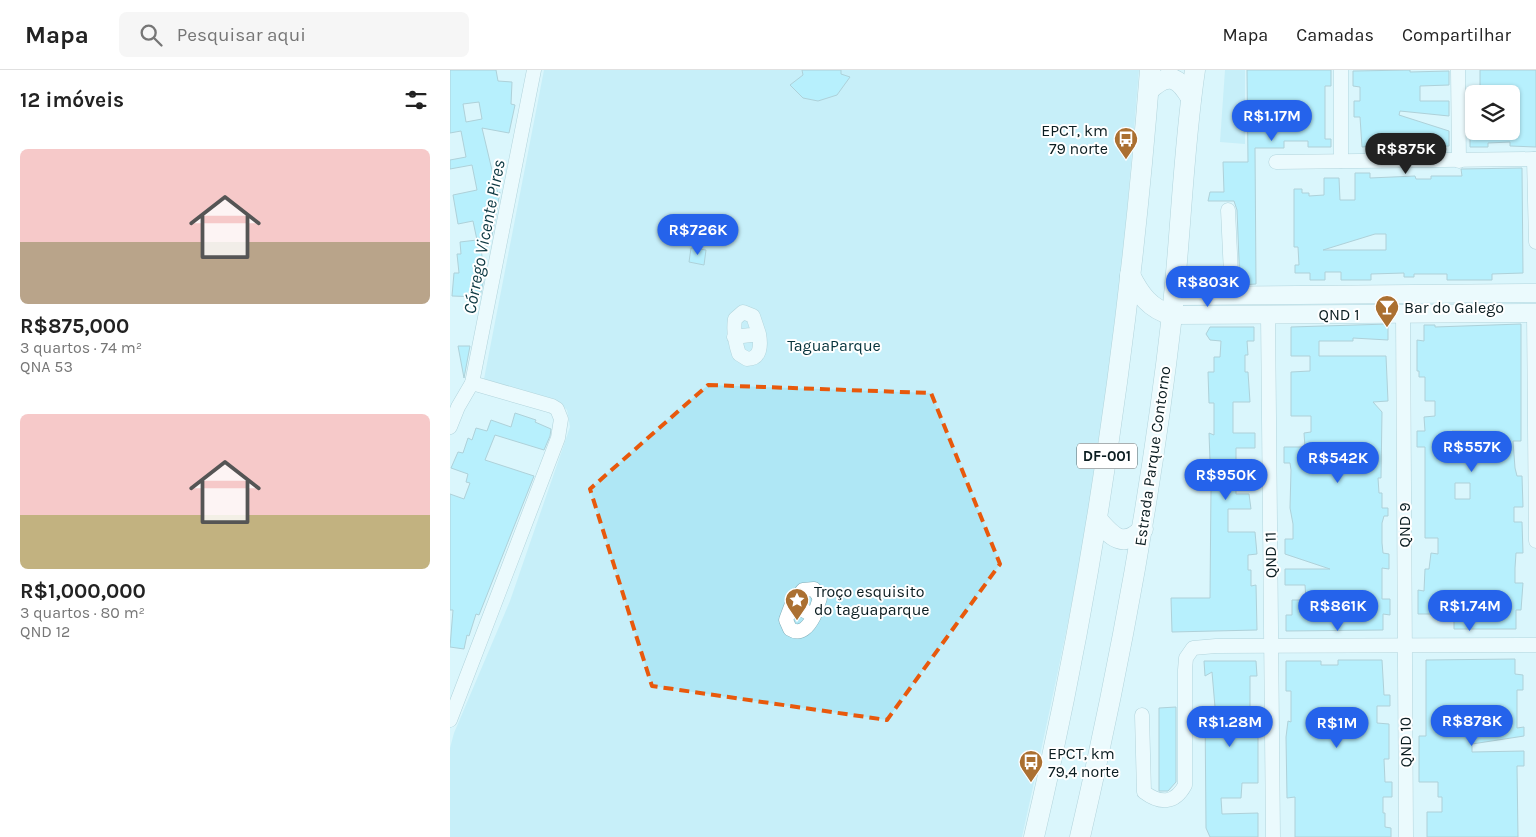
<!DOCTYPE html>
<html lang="pt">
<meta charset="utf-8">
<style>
:root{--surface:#fff;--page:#f6f6f6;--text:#222;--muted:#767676;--line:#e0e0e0;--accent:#2563eb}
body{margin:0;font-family:Karla,sans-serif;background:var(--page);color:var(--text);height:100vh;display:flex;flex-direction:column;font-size:19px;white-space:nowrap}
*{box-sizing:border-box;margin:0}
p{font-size:16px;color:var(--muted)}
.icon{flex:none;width:28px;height:28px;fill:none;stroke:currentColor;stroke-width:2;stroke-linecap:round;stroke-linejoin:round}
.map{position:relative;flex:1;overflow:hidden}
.drawer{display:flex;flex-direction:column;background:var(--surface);width:450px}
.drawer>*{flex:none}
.tools{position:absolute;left:1015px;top:15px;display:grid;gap:10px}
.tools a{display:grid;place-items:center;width:55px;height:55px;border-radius:8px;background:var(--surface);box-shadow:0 1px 4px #0004;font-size:25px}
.price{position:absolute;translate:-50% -42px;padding:0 11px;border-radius:18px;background:var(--accent);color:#fff;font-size:16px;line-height:32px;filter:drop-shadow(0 1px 2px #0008)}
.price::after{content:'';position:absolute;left:50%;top:30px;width:15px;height:11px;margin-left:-8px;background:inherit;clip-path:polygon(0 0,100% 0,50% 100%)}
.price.active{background:#222;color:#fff}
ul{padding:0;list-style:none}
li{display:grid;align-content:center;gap:10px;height:265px;padding:0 20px}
li span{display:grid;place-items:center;height:155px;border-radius:8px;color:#555}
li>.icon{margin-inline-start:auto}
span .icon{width:90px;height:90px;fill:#fffc;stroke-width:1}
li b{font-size:21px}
h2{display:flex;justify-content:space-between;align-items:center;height:60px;padding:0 20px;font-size:21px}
header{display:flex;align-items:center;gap:30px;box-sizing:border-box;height:70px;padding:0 25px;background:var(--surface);border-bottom:1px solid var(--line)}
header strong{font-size:24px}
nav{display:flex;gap:28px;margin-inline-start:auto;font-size:18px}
.search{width:350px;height:45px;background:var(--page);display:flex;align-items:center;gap:12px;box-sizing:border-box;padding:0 18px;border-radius:8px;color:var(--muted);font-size:19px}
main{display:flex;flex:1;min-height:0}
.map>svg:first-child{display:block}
</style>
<header>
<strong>Mapa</strong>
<div class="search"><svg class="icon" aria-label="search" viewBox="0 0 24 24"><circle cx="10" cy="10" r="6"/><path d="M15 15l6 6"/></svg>Pesquisar aqui</div>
<nav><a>Mapa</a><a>Camadas</a><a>Compartilhar</a></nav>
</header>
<main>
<section class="drawer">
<h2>12 imóveis<svg class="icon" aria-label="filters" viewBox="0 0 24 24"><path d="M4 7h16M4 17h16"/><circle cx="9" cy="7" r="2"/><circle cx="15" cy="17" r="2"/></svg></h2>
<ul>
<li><span style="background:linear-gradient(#f6c9c9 60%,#b9a48a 0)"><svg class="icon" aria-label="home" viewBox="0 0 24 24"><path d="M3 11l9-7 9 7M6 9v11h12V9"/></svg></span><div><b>R$875,000</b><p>3 quartos · 74 m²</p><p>QNA 53</p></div></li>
<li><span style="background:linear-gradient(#f6c9c9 65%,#c2b280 0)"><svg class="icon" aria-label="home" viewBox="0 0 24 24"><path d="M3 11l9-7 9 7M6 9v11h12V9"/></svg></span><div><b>R$1,000,000</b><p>3 quartos · 80 m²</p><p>QND 12</p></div></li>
</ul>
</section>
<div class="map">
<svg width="1086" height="767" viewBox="0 0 1086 767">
<rect width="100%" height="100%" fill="#daf5fc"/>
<g fill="#afe7f5">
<path d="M94,0H689C678,128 669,257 649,384C628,513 600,640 572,767H0V678L4,663L60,531L120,357L117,340L106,330L34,309Z"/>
<polygon points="775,0 795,0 795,74 770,72"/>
</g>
<g fill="#8de8fe" stroke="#78a4af" fill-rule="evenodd">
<path d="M0,0H46L48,11L62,12L61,34L65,35L59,63L32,58L46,117L48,123L50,122L42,166L37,167L38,176H31L34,208L30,227L2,226L4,203H9L7,184H11L10,172L27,170L23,151L8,154L3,125L27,120L22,95L0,99V90L16,87L11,61L0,63ZM29,32L32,49L16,52L13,34Z"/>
<polygon points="352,0 391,0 391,4 400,7 387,25 368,31 353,28 340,15 353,5"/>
<polygon points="797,0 881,0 881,16 875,16 875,69 881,69 881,77 858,77 858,71 834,71 834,78 805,78 806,214 790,215 787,140 784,131 758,131 760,122 774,122 773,92 798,92"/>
<polygon points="960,0 960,2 999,1 999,15 970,16 970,31 999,31 999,46 950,41 949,45 999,61 999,76 951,77 951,74 912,77 910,47 904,47 904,31 910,31 910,17 903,16 903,1"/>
<polygon points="1030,0 1086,0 1086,77 1060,76 1060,72 1038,73 1038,77 1020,77 1020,61 1061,61 1061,40 1068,40 1068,24 1020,24 1020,16 1030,16"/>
<path d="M1072,98L1073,203L1042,204V210H997V204H964V207H954V203L921,204V210H891V202H875V210H860V203H845V195H849L848,177H844V119H852V123H859V126L874,125V108H889L890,130H905V103H920V108L965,106L966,109H981V106H1012L1011,99ZM925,164H936V180H873Z"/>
<polygon points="241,178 256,180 254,195 239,192"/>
<polygon points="938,254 938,270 903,268 903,271 869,271 869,286 936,286 938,331 923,332 932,342 931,408 928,408 929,423 932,423 932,438 938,438 938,446 934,446 932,453 932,473 933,483 939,484 939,499 932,498 932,529 940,529 940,545 933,544 933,560 836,561 836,545 842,545 842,530 856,530 855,515 835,515 835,499 880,499 835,484 835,469 843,469 843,454 840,438 841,400 840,393 834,393 834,377 855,377 854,363 861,362 861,346 841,346 841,302 860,301 860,286 841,286 841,257"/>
<path d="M1071,254V371H1063L1065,398L1067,406H1072L1073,437H1064V452H1072L1073,483H1066L1065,498V513H1073L1071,540H1066V559H1004V544H968V520L974,521L975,499H979L981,483L988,484V468H975V377H967V361H975L974,347L985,346V331H975V307H969V301H967V270L974,271V255H985V257ZM1002,361H1020V376L1002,384ZM1005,413H1020V429H1005Z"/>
<polygon points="760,257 804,257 804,271 797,271 798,285 795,285 795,302 798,302 800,332 783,332 783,363 805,363 805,378 786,378 786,393 799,393 799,408 786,408 786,424 799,424 801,439 778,439 778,462 805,462 807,484 798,485 798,500 801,500 801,516 806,515 807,560 722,562 721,528 760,528 761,418 759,363 764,365 764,333 759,333 758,302 764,302 764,287 770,287 771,271 760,270 756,264"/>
<polygon points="8,276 20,276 14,308"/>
<polygon points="65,343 86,350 85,352 101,359 100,366 94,380 45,365 35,390 84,406 29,545 26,544 19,566 17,565 14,579 0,577 3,540 0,540 0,424 14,429 20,413 16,412 18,404 1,398 8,382 13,383 18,368 22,370 26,358 37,361 41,350 61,357"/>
<polygon points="1065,589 1065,604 1073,605 1073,620 1067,620 1067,658 1074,657 1074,666 1022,674 1022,682 1074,681 1074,696 1067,696 1068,767 977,767 977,742 992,742 992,727 988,727 988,712 969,712 969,666 976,666 976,590"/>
<polygon points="888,590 932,590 934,625 940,625 940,636 927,636 927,653 939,654 939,689 934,689 935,712 942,712 942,727 933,727 933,743 935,743 935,757 941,758 941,767 845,767 845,727 837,728 836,667 838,651 841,652 841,621 836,621 836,591 871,591 871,595 888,595"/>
<polygon points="754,591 806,591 807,606 800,606 800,652 802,652 802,667 808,667 808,713 792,713 791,728 771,728 772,744 808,743 808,767 760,767 756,758 755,637 765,637 762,602 755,606"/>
<polygon points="726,637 726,712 718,721 709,721 709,638"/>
</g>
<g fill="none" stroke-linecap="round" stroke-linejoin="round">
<g stroke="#80acb7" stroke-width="15">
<g id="minor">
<polyline points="891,0 891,91"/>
<polyline points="1008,0 1009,91"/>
<polyline points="1084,89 1086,172"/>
<polyline points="826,92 1086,89"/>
<polyline points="778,140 782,226"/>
<polyline points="953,243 956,767"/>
<polyline points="1084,243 1086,471"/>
<polyline points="818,244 823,767"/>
<path d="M284,267L309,264L303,246L293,242L285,249C283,262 285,272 289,284L297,289C311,289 311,275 309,264"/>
<polyline points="0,357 8,337 22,313 84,0"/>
<path d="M342,534L364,546L370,528L364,519L353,520L342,534L336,550L340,559C351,566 359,556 364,546"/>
<path d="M692,645L694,722C710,734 725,734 735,715V600L736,588L743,578L766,576L1086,575"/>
<polyline points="0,650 108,368 111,349 107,339 102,336 22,313"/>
</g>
</g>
<g stroke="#80acb7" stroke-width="19">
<g id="major">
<polyline points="724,226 1086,223"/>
<polyline points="722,245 1086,243"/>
</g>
</g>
<g stroke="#80acb7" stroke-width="21">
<g id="highway">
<path d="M699,20C718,2 728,6 741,28"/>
<path d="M680,205C690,225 700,239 722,245"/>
<path d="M647,449C662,467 673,479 693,459"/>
<path d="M584,767C643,515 680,258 700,0"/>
<path d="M630,767C670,595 702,421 722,245C731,163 733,81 745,0"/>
</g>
</g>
<use href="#minor" stroke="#fff" stroke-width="14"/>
<use href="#major" stroke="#fff" stroke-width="18"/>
<use href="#highway" stroke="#fff" stroke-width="20"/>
</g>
<path d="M0 0H1086V767H0ZM258,315L481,323L550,494L437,650L202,616L140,419Z" fill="#daf5fc" fill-opacity=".55" fill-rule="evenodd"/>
<path fill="none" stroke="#e8590c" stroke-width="4" stroke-dasharray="10 6" stroke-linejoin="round" d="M258,315L481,323L550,494L437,650L202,616L140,419Z"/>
<defs>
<g id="bus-pin" transform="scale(1.25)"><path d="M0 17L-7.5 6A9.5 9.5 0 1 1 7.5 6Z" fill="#ab7031" stroke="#fff"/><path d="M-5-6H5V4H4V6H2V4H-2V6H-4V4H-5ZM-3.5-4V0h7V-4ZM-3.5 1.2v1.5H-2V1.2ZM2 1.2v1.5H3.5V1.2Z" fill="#fff"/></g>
<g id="bar-pin" transform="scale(1.25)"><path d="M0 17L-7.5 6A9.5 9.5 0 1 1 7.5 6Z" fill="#ab7031" stroke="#fff"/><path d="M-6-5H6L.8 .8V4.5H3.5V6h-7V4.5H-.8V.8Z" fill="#fff"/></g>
<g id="sight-pin" transform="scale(1.25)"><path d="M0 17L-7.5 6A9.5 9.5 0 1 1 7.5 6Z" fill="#ab7031" stroke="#fff"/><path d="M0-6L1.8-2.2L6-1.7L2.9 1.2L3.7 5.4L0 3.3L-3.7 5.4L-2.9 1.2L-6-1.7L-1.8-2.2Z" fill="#fff"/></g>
</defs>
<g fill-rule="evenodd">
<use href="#bus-pin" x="676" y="69"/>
<use href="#bar-pin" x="937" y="237"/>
<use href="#sight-pin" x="347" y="530"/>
<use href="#bus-pin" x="581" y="692"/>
</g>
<g text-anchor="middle" stroke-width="4" stroke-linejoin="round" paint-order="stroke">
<rect fill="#fff" stroke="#546164" stroke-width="1" x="627" y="373.5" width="60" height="25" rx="4"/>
<g font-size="15" font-weight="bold" fill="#0b1d21">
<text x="657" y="391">DF-001</text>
</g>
<g font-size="16" fill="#0b1d21" stroke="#fff" text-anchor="start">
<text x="658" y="66" text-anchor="end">EPCT, km<tspan x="658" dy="18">79 norte</tspan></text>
<text x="954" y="243">Bar do Galego</text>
<text x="364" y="527">Troço esquisito<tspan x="364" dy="18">do taguaparque</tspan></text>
<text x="598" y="689">EPCT, km<tspan x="598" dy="18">79,4 norte</tspan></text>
</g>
<g font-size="16" fill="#0b1d21" stroke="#fff">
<text x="889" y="250">QND 1</text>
<text transform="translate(702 386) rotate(-82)" y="6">Estrada Parque Contorno</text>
<text transform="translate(954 455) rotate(-90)" y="6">QND 9</text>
<text transform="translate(820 485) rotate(-91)" y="6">QND 11</text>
<text transform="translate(955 672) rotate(-91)" y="6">QND 10</text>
</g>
<g font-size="16" fill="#05333c" stroke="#fff">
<text x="384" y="281">TaguaParque</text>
</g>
<g font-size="18" font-style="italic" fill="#0c3842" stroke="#fff">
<text transform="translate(34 167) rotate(-79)" y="6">Córrego Vicente Pires</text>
</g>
</g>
</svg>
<div class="tools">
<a><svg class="icon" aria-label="layers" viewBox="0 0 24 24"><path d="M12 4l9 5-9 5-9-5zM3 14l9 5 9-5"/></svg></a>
</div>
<b class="price" style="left:822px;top:72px">R$1.17M</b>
<b class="price active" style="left:956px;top:105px">R$875K</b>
<b class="price" style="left:248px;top:186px">R$726K</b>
<b class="price" style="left:758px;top:238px">R$803K</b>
<b class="price" style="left:1022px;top:403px">R$557K</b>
<b class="price" style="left:888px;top:414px">R$542K</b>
<b class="price" style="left:776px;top:431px">R$950K</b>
<b class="price" style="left:888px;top:562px">R$861K</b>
<b class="price" style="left:1020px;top:562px">R$1.74M</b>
<b class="price" style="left:1022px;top:677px">R$878K</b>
<b class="price" style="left:780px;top:678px">R$1.28M</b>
<b class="price" style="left:887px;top:679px">R$1M</b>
</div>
</main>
